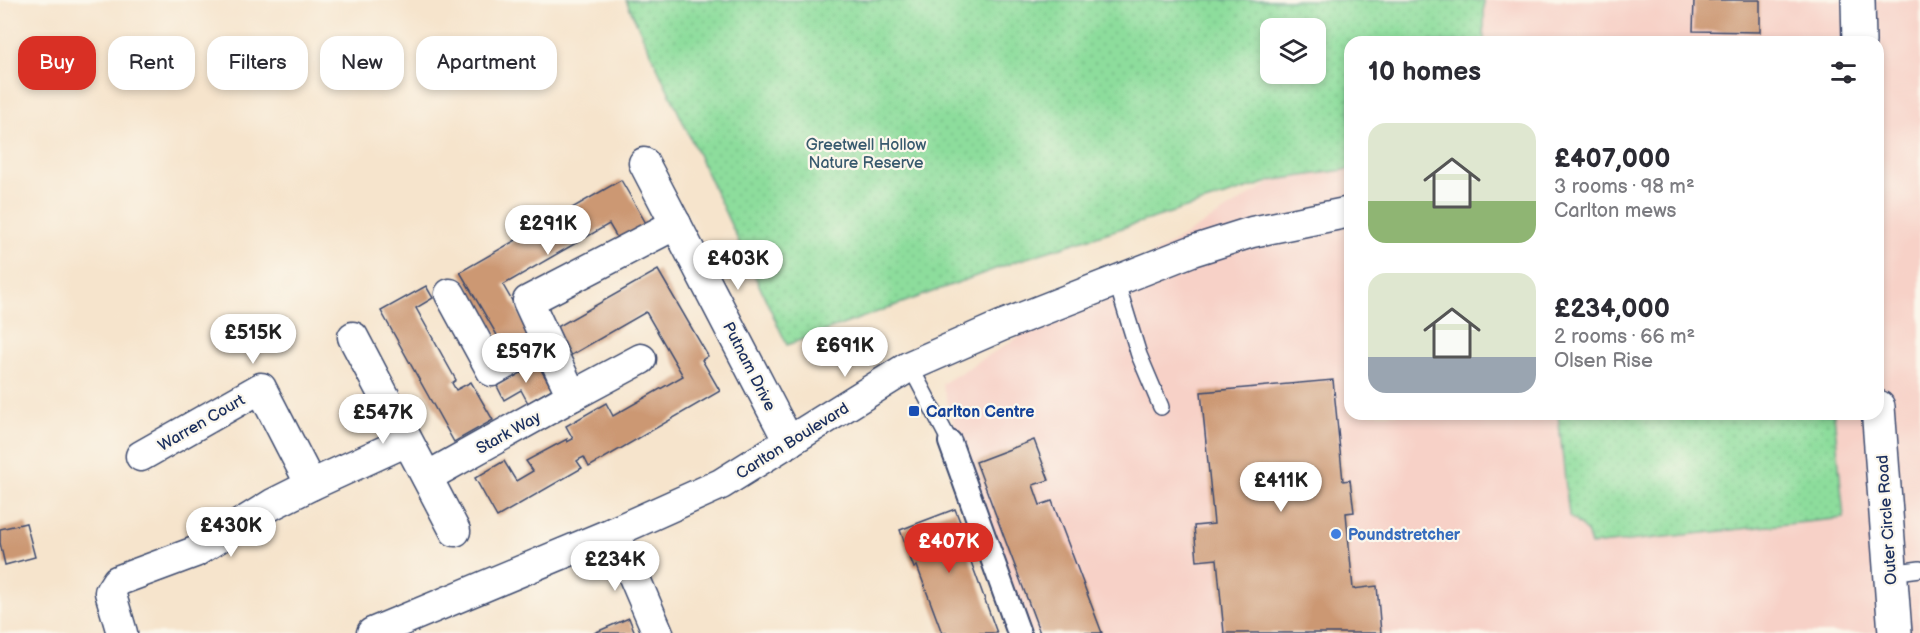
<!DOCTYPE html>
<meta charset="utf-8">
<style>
:root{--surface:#fff;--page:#f7f7f7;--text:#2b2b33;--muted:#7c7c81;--accent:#d93025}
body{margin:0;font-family:"Balsamiq Sans",sans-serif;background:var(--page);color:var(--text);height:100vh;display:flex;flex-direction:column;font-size:22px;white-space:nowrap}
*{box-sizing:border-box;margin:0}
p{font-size:20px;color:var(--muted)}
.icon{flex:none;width:33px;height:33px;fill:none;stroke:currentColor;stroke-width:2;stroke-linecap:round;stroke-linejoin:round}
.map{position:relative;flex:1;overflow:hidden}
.sheet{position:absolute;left:1344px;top:36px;width:540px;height:384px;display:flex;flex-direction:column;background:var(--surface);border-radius:18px;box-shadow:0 3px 9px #0003}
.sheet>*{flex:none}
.hud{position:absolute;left:18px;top:36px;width:570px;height:54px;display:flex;gap:12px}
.controls{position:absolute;left:1260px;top:18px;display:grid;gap:12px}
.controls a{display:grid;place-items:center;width:66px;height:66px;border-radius:12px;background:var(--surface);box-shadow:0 3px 9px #0003;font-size:30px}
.price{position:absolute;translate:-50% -51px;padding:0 14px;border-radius:21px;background:#fff;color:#222;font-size:20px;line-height:39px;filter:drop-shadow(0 2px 3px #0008)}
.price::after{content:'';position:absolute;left:50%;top:36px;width:18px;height:14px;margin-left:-9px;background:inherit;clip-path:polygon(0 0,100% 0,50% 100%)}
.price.current{background:var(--accent);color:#fff}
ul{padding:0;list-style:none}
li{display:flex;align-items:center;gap:18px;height:150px;padding:0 24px}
li span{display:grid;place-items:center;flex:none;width:168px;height:120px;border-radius:18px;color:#555}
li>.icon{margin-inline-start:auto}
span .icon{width:72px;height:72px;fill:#fffc;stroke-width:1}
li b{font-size:26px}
h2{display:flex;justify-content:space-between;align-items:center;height:72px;padding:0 24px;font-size:26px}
.chip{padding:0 21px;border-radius:18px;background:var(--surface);box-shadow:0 3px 9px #0003;font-size:21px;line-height:54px}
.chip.current{background:var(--accent);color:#fff}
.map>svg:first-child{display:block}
</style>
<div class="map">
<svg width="1920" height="633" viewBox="0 0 1920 633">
<defs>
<pattern id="grass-dots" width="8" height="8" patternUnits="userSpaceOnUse" patternTransform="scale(1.5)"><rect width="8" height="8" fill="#8ddd9c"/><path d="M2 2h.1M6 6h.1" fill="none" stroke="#79be89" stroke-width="1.8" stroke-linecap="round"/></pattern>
</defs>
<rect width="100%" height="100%" fill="#fbf7ec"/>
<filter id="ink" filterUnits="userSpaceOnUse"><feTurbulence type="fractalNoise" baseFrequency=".0167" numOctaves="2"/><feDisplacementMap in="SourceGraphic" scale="12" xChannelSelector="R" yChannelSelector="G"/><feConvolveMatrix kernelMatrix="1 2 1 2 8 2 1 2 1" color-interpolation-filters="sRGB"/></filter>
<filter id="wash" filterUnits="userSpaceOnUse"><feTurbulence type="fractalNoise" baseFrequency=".008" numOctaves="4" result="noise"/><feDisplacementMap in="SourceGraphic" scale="24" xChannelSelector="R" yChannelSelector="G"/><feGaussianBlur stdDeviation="1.35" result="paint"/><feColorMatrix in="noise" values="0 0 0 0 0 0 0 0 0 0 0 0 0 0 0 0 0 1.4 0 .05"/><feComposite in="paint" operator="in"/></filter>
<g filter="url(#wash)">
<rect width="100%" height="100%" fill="#f6e4cc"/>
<polygon fill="#f7d1c7" points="1484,0 1920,0 1920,633 1016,633 942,384 1275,180 1350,169 1350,414 1878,414 1878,42 1484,42"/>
<g fill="url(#grass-dots)" stroke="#54867d" stroke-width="1.5" fill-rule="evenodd">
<path d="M626,0H1484V42H1350V169L1275,180L1017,261L787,345ZM1270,28H1316V74H1270Z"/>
<polygon points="1558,414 1834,414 1844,518 1591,545 1587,532 1569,516"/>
</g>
<g id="blocks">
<g fill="#cc9873">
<polygon points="1694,0 1760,0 1760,32 1693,31"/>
<polygon points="621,180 651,232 623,248 609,224 503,285 534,339 508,354 460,272"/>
<polygon points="658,270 708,356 702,360 720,391 589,467 584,457 580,459 577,461 582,468 497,517 475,478 504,461 516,481 533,471 526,461 567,439 567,442 573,439 566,426 606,403 613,416 683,376 646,312 568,357 552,330"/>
<polygon points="426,286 433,298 416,308 456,380 452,383 456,390 471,382 493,420 454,442 381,311"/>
<polygon points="537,363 552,389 528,403 521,390 504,400 497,386"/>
<polygon points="1333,380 1343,481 1350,480 1354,512 1346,513 1353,589 1377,586 1381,633 1224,633 1217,559 1197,561 1194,526 1214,524 1201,392"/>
<polygon points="1034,440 1049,480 1033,485 1040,505 1052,501 1102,633 1040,633 976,462"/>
<polygon points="955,509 970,547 966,548 997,633 942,633 917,566 914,568 900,530"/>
<polygon points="26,523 35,557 5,565 0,543 0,529"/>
<polygon points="629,618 635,633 594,633"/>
</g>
</g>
</g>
<g filter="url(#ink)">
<use href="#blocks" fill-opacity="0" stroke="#3c4a6e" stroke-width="1.5"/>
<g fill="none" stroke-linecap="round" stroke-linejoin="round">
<g stroke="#3c4a6e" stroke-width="18">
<g id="service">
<polyline points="1116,280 1139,355 1161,407"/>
<polyline points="910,366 950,442"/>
<polyline points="1890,573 1920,569"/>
</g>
</g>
<g stroke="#3c4a6e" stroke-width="26">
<polyline id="pedestrian" points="950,442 1019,633"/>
</g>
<g stroke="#3c4a6e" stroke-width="33">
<g id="minor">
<polyline points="644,163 789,442"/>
<polyline points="450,294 492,371 546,341"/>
<polyline points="353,337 455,531"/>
<polyline points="572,396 641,359"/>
<polyline points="141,456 261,388 311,485"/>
<polyline points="427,477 572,396 528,301 676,224"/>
<polyline points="612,533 626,558 658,633"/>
<polyline points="122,633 110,592 117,581 195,552 273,504 311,485 407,441"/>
<polyline points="372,633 612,533 721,484 910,366 1001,326 1192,251 1252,232 1350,212"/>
</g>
</g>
<g stroke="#3c4a6e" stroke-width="36">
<g id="secondary">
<polyline points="1858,0 1859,42"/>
<polyline points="1878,407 1895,633"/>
</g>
</g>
<use href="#service" stroke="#fff" stroke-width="15"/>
<use href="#pedestrian" stroke="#fff" stroke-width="22"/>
<use href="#minor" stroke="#fff" stroke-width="30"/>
<use href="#secondary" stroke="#fff" stroke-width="33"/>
</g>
</g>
<rect fill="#1a4fb4" stroke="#fbf7ec" stroke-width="2" x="908" y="405" width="12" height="12" rx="3"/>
<circle fill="#3f7fe0" stroke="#fbf7ec" stroke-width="2" cx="1336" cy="534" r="6"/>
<g text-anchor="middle" stroke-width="4.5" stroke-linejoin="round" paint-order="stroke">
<g font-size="16" fill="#385a6e" stroke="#fbf7ec">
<text x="866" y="150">Greetwell Hollow<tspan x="866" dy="18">Nature Reserve</tspan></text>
</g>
<g font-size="16" fill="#1b2f5e" stroke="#fbf7ec">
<text transform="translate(750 366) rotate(63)" y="6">Putnam Drive</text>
<text transform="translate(201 422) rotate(-30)" y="6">Warren Court</text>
<text transform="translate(508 432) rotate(-29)" y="6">Stark Way</text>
<text transform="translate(792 440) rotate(-32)" y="6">Carlton Boulevard</text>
<text transform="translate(1886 520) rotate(-94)" y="6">Outer Circle Road</text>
</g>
<g font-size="16" font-weight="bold" fill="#164399" stroke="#fbf7ec" text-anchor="start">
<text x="926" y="417">Carlton Centre</text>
</g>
<g font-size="16" font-weight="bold" fill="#366cbe" stroke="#fbf7ec" text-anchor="start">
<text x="1348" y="540">Poundstretcher</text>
</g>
</g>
</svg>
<div class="controls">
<a><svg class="icon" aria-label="layers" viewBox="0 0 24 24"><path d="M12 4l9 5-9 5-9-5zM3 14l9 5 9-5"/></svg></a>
</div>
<b class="price" style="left:548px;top:256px">£291K</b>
<b class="price" style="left:738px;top:291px">£403K</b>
<b class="price" style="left:253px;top:365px">£515K</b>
<b class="price" style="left:845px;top:378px">£691K</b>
<b class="price" style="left:526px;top:384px">£597K</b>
<b class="price" style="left:383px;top:445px">£547K</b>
<b class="price" style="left:1281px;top:513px">£411K</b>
<b class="price" style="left:231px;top:558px">£430K</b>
<b class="price current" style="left:949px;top:574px">£407K</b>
<b class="price" style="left:615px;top:592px">£234K</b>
<div class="hud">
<a class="chip current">Buy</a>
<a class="chip">Rent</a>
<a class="chip">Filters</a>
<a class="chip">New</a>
<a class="chip">Apartment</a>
</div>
<section class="sheet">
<h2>10 homes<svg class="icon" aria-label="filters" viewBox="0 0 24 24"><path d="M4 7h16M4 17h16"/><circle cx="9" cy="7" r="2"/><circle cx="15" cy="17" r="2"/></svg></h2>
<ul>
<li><span style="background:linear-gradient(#dfe7d0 65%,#8fb573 0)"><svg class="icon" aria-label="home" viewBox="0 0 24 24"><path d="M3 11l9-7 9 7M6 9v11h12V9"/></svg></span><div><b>£407,000</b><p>3 rooms · 98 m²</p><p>Carlton mews</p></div></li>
<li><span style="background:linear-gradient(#dfe7d0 70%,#9aa5b1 0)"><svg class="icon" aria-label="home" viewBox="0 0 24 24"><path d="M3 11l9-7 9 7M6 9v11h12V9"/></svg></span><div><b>£234,000</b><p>2 rooms · 66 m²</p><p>Olsen Rise</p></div></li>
</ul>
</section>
</div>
